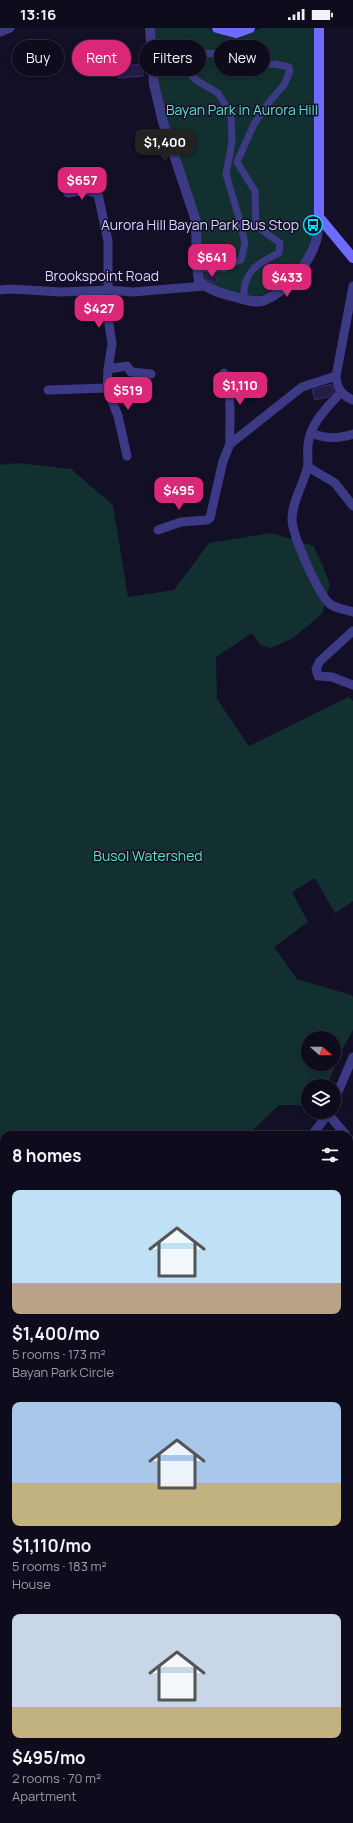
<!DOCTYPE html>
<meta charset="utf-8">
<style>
:root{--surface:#0e0b1c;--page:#171425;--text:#f1f3f6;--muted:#9b9ba3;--line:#2e2b3b;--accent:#db2777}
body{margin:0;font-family:Manrope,sans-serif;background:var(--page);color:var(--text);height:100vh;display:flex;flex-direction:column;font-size:15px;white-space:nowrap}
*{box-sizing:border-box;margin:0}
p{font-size:13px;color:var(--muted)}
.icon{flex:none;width:22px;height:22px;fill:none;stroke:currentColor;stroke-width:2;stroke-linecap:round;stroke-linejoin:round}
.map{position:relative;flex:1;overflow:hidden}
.sheet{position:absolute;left:0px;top:1103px;width:353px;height:692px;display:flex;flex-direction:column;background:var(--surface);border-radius:12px 12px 0 0;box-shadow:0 2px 6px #0003,0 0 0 1px var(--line)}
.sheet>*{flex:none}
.top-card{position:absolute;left:12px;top:12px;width:329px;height:36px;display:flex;gap:8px}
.needle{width:26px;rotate:110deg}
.tools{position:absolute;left:301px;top:1003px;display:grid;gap:8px}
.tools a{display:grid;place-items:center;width:40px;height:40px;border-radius:50%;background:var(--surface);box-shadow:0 2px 6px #0003,0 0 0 1px var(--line);font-size:20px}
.price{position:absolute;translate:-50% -34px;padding:0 9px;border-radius:8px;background:var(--accent);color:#fff;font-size:13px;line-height:26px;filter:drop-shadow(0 1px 2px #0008)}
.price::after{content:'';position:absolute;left:50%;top:24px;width:12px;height:9px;margin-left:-6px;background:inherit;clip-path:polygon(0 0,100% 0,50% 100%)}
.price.selected{background:#222;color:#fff}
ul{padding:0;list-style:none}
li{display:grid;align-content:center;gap:8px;height:212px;padding:0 12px}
li span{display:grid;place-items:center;height:124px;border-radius:8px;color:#555}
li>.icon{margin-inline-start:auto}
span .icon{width:72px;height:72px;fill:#fffc;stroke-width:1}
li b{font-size:17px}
h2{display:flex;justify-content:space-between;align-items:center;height:48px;padding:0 12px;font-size:17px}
.tag{padding:0 14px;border-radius:18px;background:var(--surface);box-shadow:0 2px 6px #0003,0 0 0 1px var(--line);font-size:14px;line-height:36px}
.tag.selected{background:var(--accent);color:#fff}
.status{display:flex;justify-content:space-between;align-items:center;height:28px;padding:0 20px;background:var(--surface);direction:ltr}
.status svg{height:11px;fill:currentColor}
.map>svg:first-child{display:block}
</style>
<div class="status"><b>13:16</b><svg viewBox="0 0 49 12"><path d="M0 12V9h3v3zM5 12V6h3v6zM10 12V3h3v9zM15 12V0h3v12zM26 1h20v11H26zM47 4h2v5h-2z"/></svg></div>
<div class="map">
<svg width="353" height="1795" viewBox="0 0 353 1795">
<rect width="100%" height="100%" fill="#130f26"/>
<g fill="#12302f" fill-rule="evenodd">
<path d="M155,0H208L227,8L236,9L261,0H317C316,50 315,101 314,151C313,171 317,192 311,211C304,235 278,269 252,268C238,267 211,259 202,248L200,193L168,94L159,56Z"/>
<path d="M17,435L71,441L113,477L128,569L174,562L209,515L271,505L314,518L330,556L322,586L293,610L271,620L261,618L252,605L216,629L217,671L249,718L348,669L353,673V873L335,885L315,850L292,864L308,894L274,919L297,951L351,967L353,969V1002L340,1026L327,1058H308V1077H279L248,1107H4V1587H0V437ZM308,1010H334V1036H308Z"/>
</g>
<g fill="#241b47" stroke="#3b2d73">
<polygon points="142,36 143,48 118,50 117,39"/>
<polygon points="207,246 214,247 218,251 215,255 208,252 205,248"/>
<polygon points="331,356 334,363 328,369 315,372 312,362"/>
</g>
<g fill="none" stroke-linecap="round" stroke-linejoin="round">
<path stroke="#3d3a85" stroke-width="7" d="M197,238L213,242L219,239L224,241L230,237L232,234L241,232L245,215L239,190L226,146L232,114L231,86L218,65L196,52L181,37L178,22L183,17L188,18L200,25L225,26L262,37L276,36L289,39L290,43L284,57L270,73L254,96L237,134L255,163L256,198L280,215L279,225C257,235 242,245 244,271"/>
<g stroke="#3d3a85" stroke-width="9">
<polyline points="0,4 10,0"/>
<polyline points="68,165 86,162 98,166 108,213 108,262"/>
<path d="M353,258L336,348C337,360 341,367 353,372"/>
<polyline points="0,262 11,261 61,264 108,262 133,264 204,258"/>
<polyline points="104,263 112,316 108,341 107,360 118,388 127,428"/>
<polyline points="108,341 127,338 131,344 151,346"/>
<path d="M224,345C233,365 229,394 230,416"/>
<polyline points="48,362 107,360"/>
<path d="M341,364C327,380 310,395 308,417C307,425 309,434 307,441C303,457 292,474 292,491C292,507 318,566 330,576C337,581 345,581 353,584"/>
<path d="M311,405C326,411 338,411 353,406"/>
<polyline points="308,439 335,455 353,478"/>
<polyline points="158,502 181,494 207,492 210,490 223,433 230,416 302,359 336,348"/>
<polyline points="353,603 320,633 316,641 318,648 332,649 353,657"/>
<polyline points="334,1073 353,1029"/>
<polyline points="329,1084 328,1086 346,1107"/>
<polyline points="312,1107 328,1086"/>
<polyline points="349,1111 353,1117"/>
<polyline points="353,1136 350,1146 353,1149"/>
<polyline points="118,1794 121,1795"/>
</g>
<path stroke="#3d3a85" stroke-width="10" d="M150,0L154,56L163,94L196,193L197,238L199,253C209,262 222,266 235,269C244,271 255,276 265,272C288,262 308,237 316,213C318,206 318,197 319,189"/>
<g stroke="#6f6bff" stroke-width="10">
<polyline points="217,0 236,5 250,0"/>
<polyline points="319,0 319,189 353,230"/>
</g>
</g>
<defs>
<g id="bus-ring" transform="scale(1)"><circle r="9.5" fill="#130f26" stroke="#00e5ff" stroke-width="1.5"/><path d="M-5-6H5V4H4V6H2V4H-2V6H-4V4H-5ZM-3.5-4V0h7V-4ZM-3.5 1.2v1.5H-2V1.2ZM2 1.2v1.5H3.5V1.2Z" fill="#00e5ff"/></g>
</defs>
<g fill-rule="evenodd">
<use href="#bus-ring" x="313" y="197"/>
</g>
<g text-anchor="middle" stroke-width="3" stroke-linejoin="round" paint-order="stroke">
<g font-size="14" fill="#5fe0c0" stroke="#130f26">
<text x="242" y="87">Bayan Park in Aurora Hill</text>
<text x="148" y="833">Busol Watershed</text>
</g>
<g font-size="14" fill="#d9d4ff" stroke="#130f26" text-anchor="end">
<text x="299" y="202">Aurora Hill Bayan Park Bus Stop</text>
</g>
<g font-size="14" fill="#d9d4ff" stroke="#130f26">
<text x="102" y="253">Brookspoint Road</text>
</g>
</g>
</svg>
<div class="tools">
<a><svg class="needle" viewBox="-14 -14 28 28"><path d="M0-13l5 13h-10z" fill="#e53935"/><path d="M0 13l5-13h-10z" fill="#9b9ba3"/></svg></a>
<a><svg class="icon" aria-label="layers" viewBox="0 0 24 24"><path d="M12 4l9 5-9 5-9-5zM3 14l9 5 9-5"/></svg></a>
</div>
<b class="price selected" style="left:165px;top:135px">$1,400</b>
<b class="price" style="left:82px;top:173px">$657</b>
<b class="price" style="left:212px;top:250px">$641</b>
<b class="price" style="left:287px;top:270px">$433</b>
<b class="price" style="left:99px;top:301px">$427</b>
<b class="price" style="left:240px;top:378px">$1,110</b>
<b class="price" style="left:128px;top:383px">$519</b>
<b class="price" style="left:179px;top:483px">$495</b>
<div class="top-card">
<a class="tag">Buy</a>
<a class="tag selected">Rent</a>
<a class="tag">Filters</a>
<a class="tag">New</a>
</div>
<section class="sheet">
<h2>8 homes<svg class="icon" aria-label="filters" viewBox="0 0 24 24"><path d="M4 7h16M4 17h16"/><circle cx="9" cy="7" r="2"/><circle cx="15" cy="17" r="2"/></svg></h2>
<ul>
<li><span style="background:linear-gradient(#bfe0f5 75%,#b9a48a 0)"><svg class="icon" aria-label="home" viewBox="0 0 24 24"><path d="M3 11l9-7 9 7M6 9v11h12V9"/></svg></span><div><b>$1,400/mo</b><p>5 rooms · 173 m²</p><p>Bayan Park Circle</p></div></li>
<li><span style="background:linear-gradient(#a9c7e8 65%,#c2b280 0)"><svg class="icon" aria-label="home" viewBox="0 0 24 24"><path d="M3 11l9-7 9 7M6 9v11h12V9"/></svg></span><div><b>$1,110/mo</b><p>5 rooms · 183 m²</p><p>House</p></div></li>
<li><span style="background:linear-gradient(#c9d6e8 75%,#c2b280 0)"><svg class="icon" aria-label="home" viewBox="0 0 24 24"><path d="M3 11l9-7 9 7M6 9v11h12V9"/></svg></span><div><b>$495/mo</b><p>2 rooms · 70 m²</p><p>Apartment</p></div></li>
</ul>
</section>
</div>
